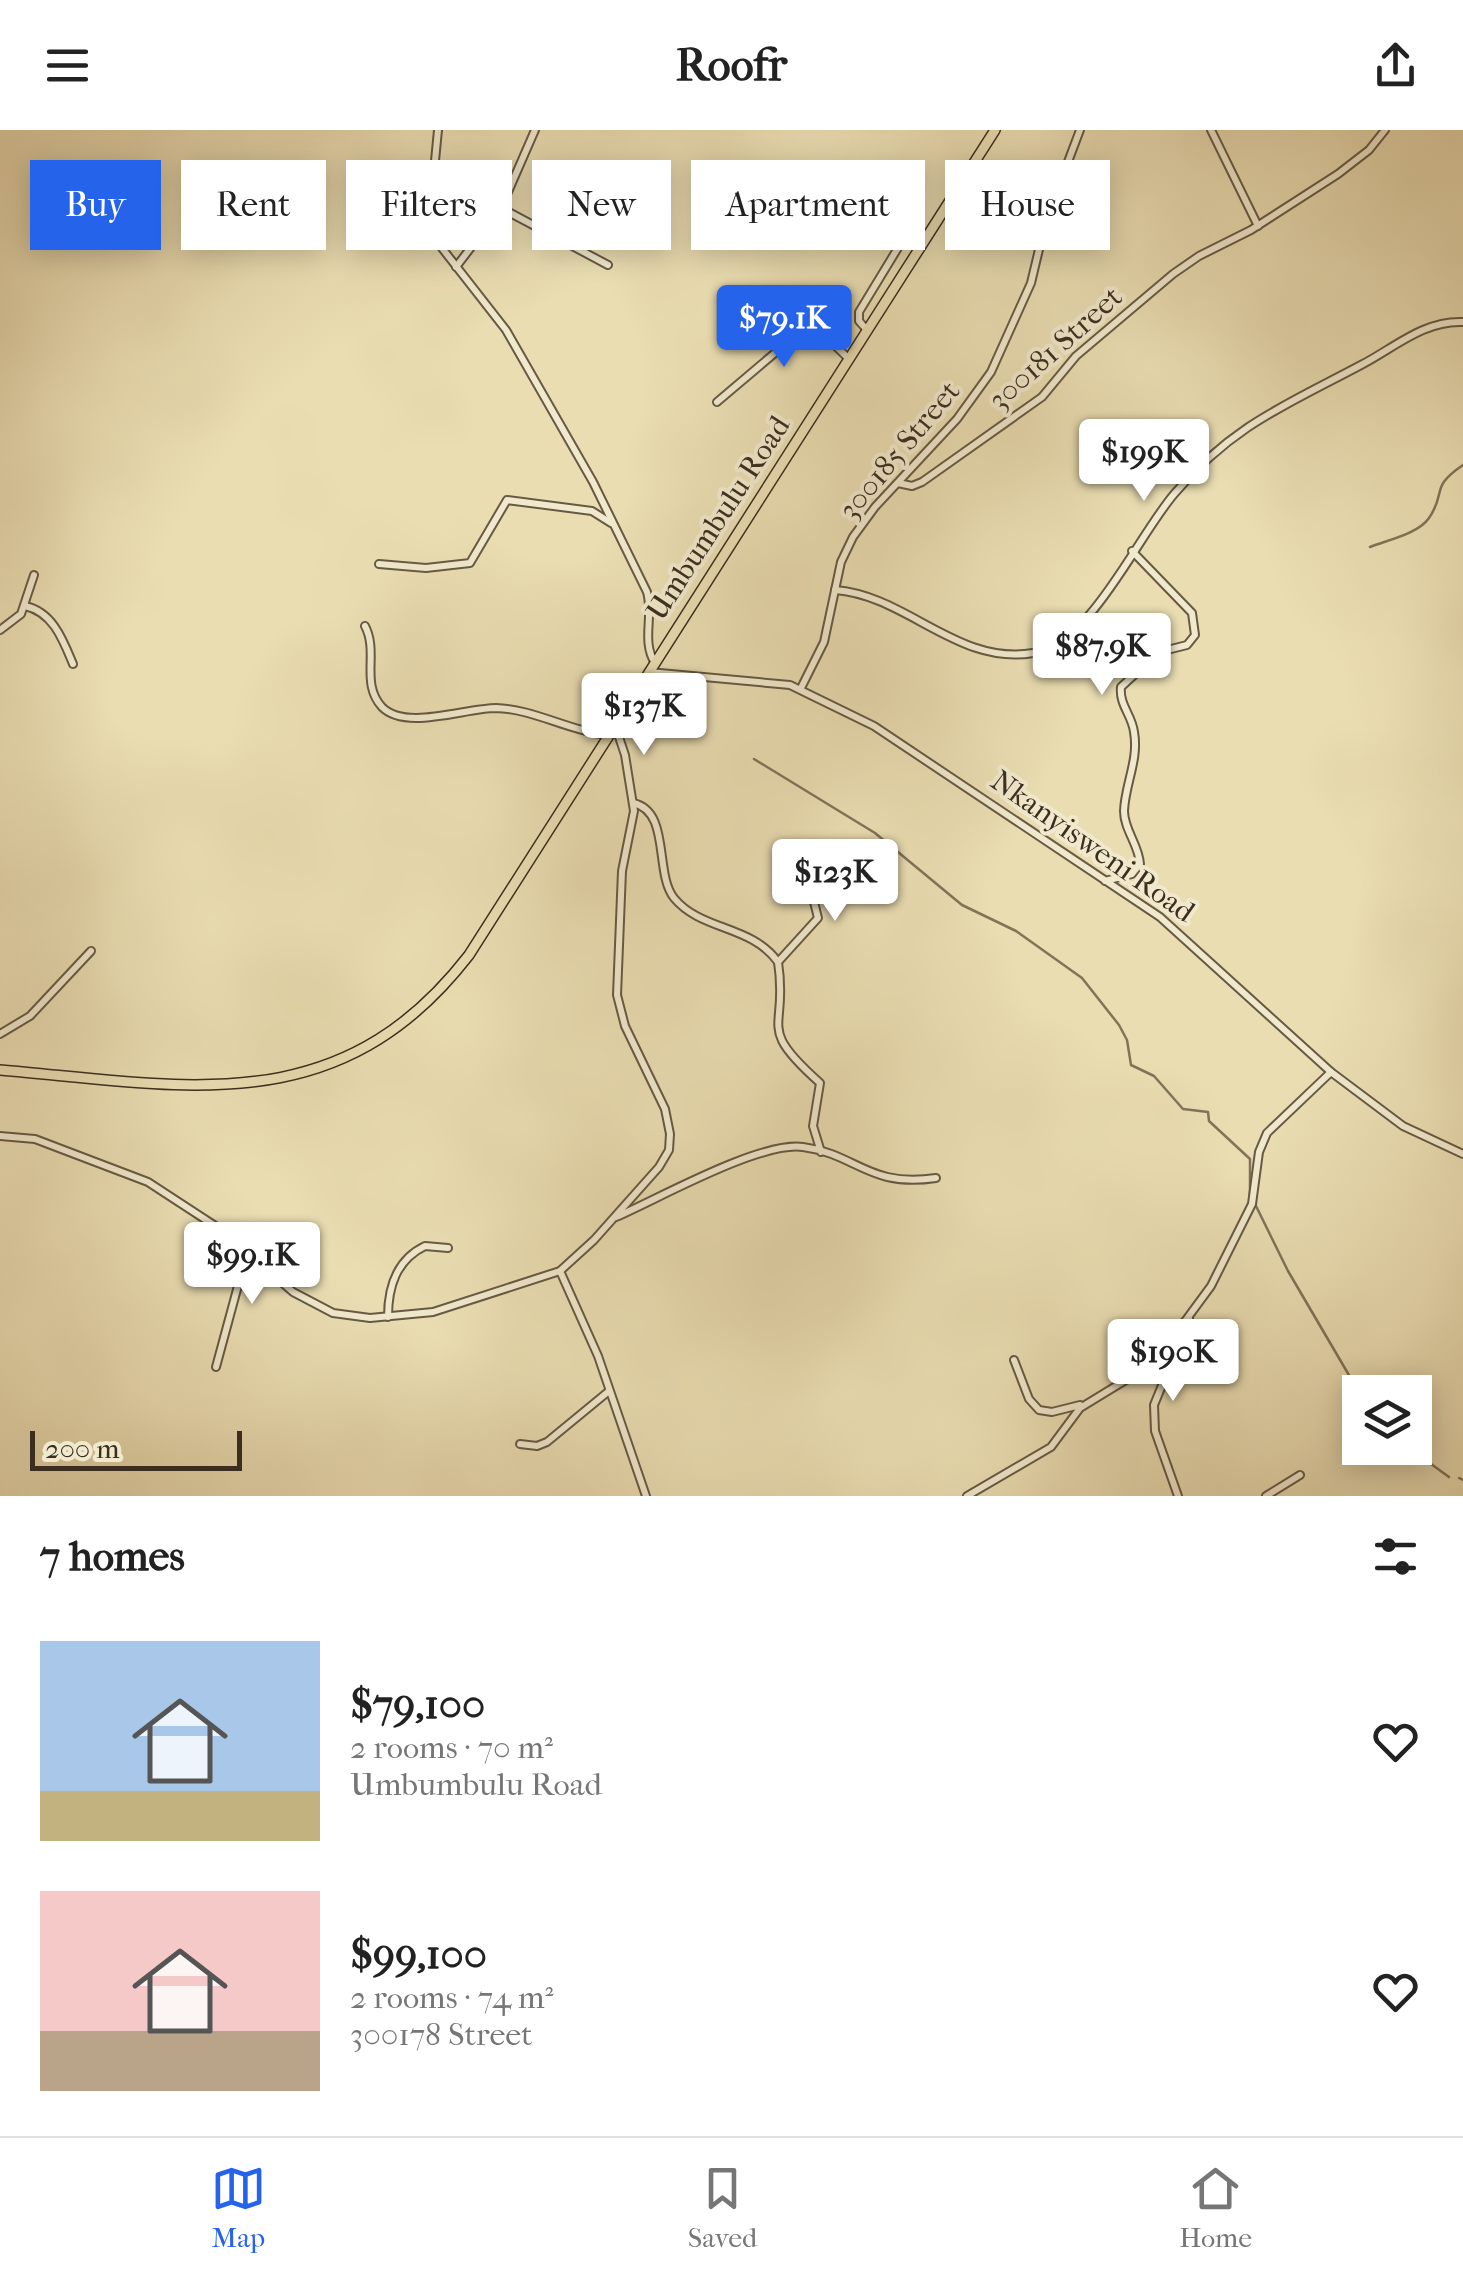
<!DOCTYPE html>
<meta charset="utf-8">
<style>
:root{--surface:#fff;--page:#f6f6f6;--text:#222;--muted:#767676;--line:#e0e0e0;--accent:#2563eb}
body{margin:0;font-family:"IM FELL French Canon",serif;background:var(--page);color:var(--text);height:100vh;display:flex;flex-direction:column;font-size:38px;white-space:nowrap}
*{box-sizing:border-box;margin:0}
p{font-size:32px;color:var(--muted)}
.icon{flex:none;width:55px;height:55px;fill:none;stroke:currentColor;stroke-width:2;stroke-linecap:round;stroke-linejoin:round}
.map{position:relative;height:1366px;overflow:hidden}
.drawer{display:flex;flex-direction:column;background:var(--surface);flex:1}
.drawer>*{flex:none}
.guide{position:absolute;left:30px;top:30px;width:1405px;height:90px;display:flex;gap:20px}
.tools{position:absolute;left:1342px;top:1245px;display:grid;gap:20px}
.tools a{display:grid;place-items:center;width:90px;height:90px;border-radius:0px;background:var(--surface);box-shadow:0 5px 25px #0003;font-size:50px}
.scale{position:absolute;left:30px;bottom:25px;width:212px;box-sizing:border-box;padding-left:10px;border:5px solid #3b2e1f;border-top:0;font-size:28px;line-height:35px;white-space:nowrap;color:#3b2e1f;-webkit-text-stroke:8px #f1e9cd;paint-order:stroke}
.price{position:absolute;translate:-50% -85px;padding:0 22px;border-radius:10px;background:#fff;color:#222;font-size:32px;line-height:65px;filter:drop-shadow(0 2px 5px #0008)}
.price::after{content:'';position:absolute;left:50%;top:60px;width:30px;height:22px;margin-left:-15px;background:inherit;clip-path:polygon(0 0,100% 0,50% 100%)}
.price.selected{background:var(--accent);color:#fff}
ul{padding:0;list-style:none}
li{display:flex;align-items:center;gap:30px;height:250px;padding:0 40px}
li span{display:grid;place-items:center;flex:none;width:280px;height:200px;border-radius:0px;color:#555}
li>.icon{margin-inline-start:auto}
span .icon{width:120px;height:120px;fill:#fffc;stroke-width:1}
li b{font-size:42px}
h2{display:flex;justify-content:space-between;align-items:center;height:120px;padding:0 40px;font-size:42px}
.pill{padding:0 35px;border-radius:0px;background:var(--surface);box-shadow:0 5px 25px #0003;font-size:35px;line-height:90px}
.pill.selected{background:var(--accent);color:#fff}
header{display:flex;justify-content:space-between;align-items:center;height:130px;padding:0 40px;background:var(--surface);font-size:45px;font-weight:700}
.tabs{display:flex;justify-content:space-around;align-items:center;height:140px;border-top:2px solid var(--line);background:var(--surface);font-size:28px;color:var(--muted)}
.tabs a{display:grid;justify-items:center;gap:5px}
.tabs .selected{color:var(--accent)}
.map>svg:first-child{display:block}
</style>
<header><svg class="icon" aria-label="menu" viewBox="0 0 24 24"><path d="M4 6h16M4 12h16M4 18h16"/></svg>Roofr<svg class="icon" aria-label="share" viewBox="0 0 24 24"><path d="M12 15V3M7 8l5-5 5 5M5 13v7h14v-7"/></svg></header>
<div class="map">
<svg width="1463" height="1366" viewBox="0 0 1463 1366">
<rect width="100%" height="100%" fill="#eaddb2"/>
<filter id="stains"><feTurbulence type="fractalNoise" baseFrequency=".002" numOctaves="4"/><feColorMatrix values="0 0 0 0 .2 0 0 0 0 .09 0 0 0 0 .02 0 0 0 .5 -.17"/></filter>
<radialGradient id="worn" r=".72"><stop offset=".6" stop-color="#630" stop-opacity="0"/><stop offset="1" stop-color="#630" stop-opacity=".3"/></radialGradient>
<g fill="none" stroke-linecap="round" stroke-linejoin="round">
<g stroke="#807459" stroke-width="2.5">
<path d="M1370,417C1387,410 1418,404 1429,388C1447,362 1429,358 1463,335"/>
<polyline points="754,629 875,703 962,775 1016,801 1082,848 1119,895 1127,910 1131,935 1154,946 1183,979 1208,982 1209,991 1250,1029 1250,1070"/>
<polyline points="1255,1074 1288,1141 1360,1264"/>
<polyline points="1409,1318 1449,1347"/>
<polyline points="1459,1348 1463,1350"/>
</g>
<g stroke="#675a44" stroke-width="10">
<g id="minor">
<path d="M438,0L430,82L438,113L506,200L593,352L647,462C654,486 641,511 655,533"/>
<polyline points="1211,0 1258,96"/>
<polyline points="501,78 608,135"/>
<polyline points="456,137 501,78 535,0"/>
<polyline points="867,200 859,191 859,182 904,108"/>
<polyline points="717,272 808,195 815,196 849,229"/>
<polyline points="898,353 912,356 922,352 1042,267 1076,226 1173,144 1199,126 1251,100 1338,44 1369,20 1385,0"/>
<polyline points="379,434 426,438 470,433 507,370 592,381 611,393"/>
<path d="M835,460C906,465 958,536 1033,523C1092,513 1136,408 1175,363C1233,295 1286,275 1361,235C1394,218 1424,190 1463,192"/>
<path d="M25,476C53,482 63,510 73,534"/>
<path d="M365,496C379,523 360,553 382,577C405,601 465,578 496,578C535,579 570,602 610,605"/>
<polyline points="0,500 21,484 34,445"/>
<polyline points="649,542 790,555 874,596 1160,787 1331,942 1403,996 1463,1024"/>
<polyline points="801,558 824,512 841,432 853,407 875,377 957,289 991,242 1031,153 1046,90 1080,0"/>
<path d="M633,673C671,681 654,743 674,768C701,801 752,795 778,832C789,902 754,894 820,953L813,996L821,1022"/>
<path d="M1105,751L1132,744L1140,734C1139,715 1124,700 1124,681C1125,654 1139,630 1134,602C1132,585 1119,575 1121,557L1159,522L1187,515L1195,505L1192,483L1132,421"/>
<polyline points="778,832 818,788 814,772 789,747 797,728"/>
<polyline points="0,904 30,886 91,821"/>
<polyline points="0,1006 35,1009 148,1052 223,1101 293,1162 333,1183 370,1188 433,1182 560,1141 594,1110 659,1037 669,1020 670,1004 665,979 625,896 617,865 622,741 634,681 625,625 616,598"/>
<path d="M616,1087C658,1069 760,1011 803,1017C857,1024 868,1058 936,1048"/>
<polyline points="560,1141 598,1226 646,1366"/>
<path d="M388,1187C388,1157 396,1130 425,1116L448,1118"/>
<polyline points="1014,1230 1029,1269 1039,1280 1052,1282 1080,1275"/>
<polyline points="216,1237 239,1152 237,1113"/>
<polyline points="520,1314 537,1316 547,1312 609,1261"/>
<polyline points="967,1366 1051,1317 1080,1278 1139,1242 1186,1190 1211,1156 1252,1074 1259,1022 1267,1003 1331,942"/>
<polyline points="1178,1366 1155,1301 1154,1275 1189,1189"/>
<polyline points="1266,1366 1300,1345"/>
</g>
</g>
<g stroke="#3b2e1f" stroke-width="12">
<path id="major" d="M0,940C186,956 339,993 469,825L995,0"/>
</g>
<use href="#minor" stroke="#f1e9cd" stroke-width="6"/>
<use href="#major" stroke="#eaddb2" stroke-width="9"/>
</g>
<g text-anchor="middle" stroke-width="8" stroke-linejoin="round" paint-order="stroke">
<g font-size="30" fill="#3b2e1f" stroke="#f1e9cd">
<text transform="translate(1055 218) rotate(-42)" y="10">300181 Street</text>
<text transform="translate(899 320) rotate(-50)" y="10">300185 Street</text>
<text transform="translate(718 388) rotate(-57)" y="10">Umbumbulu Road</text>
<text transform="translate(1093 716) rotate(35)" y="10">Nkanyisweni Road</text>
</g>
</g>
<rect width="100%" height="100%" filter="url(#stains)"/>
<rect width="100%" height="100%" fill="url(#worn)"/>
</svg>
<div class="tools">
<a><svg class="icon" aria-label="layers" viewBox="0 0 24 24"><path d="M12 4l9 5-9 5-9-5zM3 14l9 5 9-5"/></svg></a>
</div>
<div class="scale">200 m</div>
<b class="price selected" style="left:784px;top:240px">$79.1K</b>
<b class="price" style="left:1144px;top:374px">$199K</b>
<b class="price" style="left:1102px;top:568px">$87.9K</b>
<b class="price" style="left:644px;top:628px">$137K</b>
<b class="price" style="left:835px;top:794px">$123K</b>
<b class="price" style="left:252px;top:1177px">$99.1K</b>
<b class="price" style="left:1173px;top:1274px">$190K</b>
<div class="guide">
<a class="pill selected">Buy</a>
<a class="pill">Rent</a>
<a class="pill">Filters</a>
<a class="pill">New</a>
<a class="pill">Apartment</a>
<a class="pill">House</a>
</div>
</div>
<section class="drawer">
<h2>7 homes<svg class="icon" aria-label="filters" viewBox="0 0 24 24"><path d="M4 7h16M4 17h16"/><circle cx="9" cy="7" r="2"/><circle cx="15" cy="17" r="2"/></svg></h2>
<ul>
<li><span style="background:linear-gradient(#a9c7e8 75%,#c2b280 0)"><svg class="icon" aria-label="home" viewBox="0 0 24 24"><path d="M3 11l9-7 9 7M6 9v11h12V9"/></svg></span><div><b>$79,100</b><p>2 rooms · 70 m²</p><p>Umbumbulu Road</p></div><svg class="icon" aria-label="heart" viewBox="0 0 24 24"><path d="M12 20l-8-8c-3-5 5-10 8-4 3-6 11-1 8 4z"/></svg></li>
<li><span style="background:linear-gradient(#f6c9c9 70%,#b9a48a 0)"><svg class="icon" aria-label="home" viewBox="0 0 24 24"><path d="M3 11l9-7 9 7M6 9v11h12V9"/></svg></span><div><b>$99,100</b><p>2 rooms · 74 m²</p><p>300178 Street</p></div><svg class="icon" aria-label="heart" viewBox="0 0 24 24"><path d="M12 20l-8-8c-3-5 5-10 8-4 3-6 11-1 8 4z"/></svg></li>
</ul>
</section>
<nav class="tabs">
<a class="selected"><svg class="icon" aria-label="map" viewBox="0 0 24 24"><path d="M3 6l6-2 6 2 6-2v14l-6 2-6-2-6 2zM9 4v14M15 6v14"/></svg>Map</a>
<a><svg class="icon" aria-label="saved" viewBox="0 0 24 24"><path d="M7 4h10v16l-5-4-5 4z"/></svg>Saved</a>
<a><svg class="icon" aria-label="home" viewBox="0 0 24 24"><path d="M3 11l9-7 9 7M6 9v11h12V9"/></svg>Home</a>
</nav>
